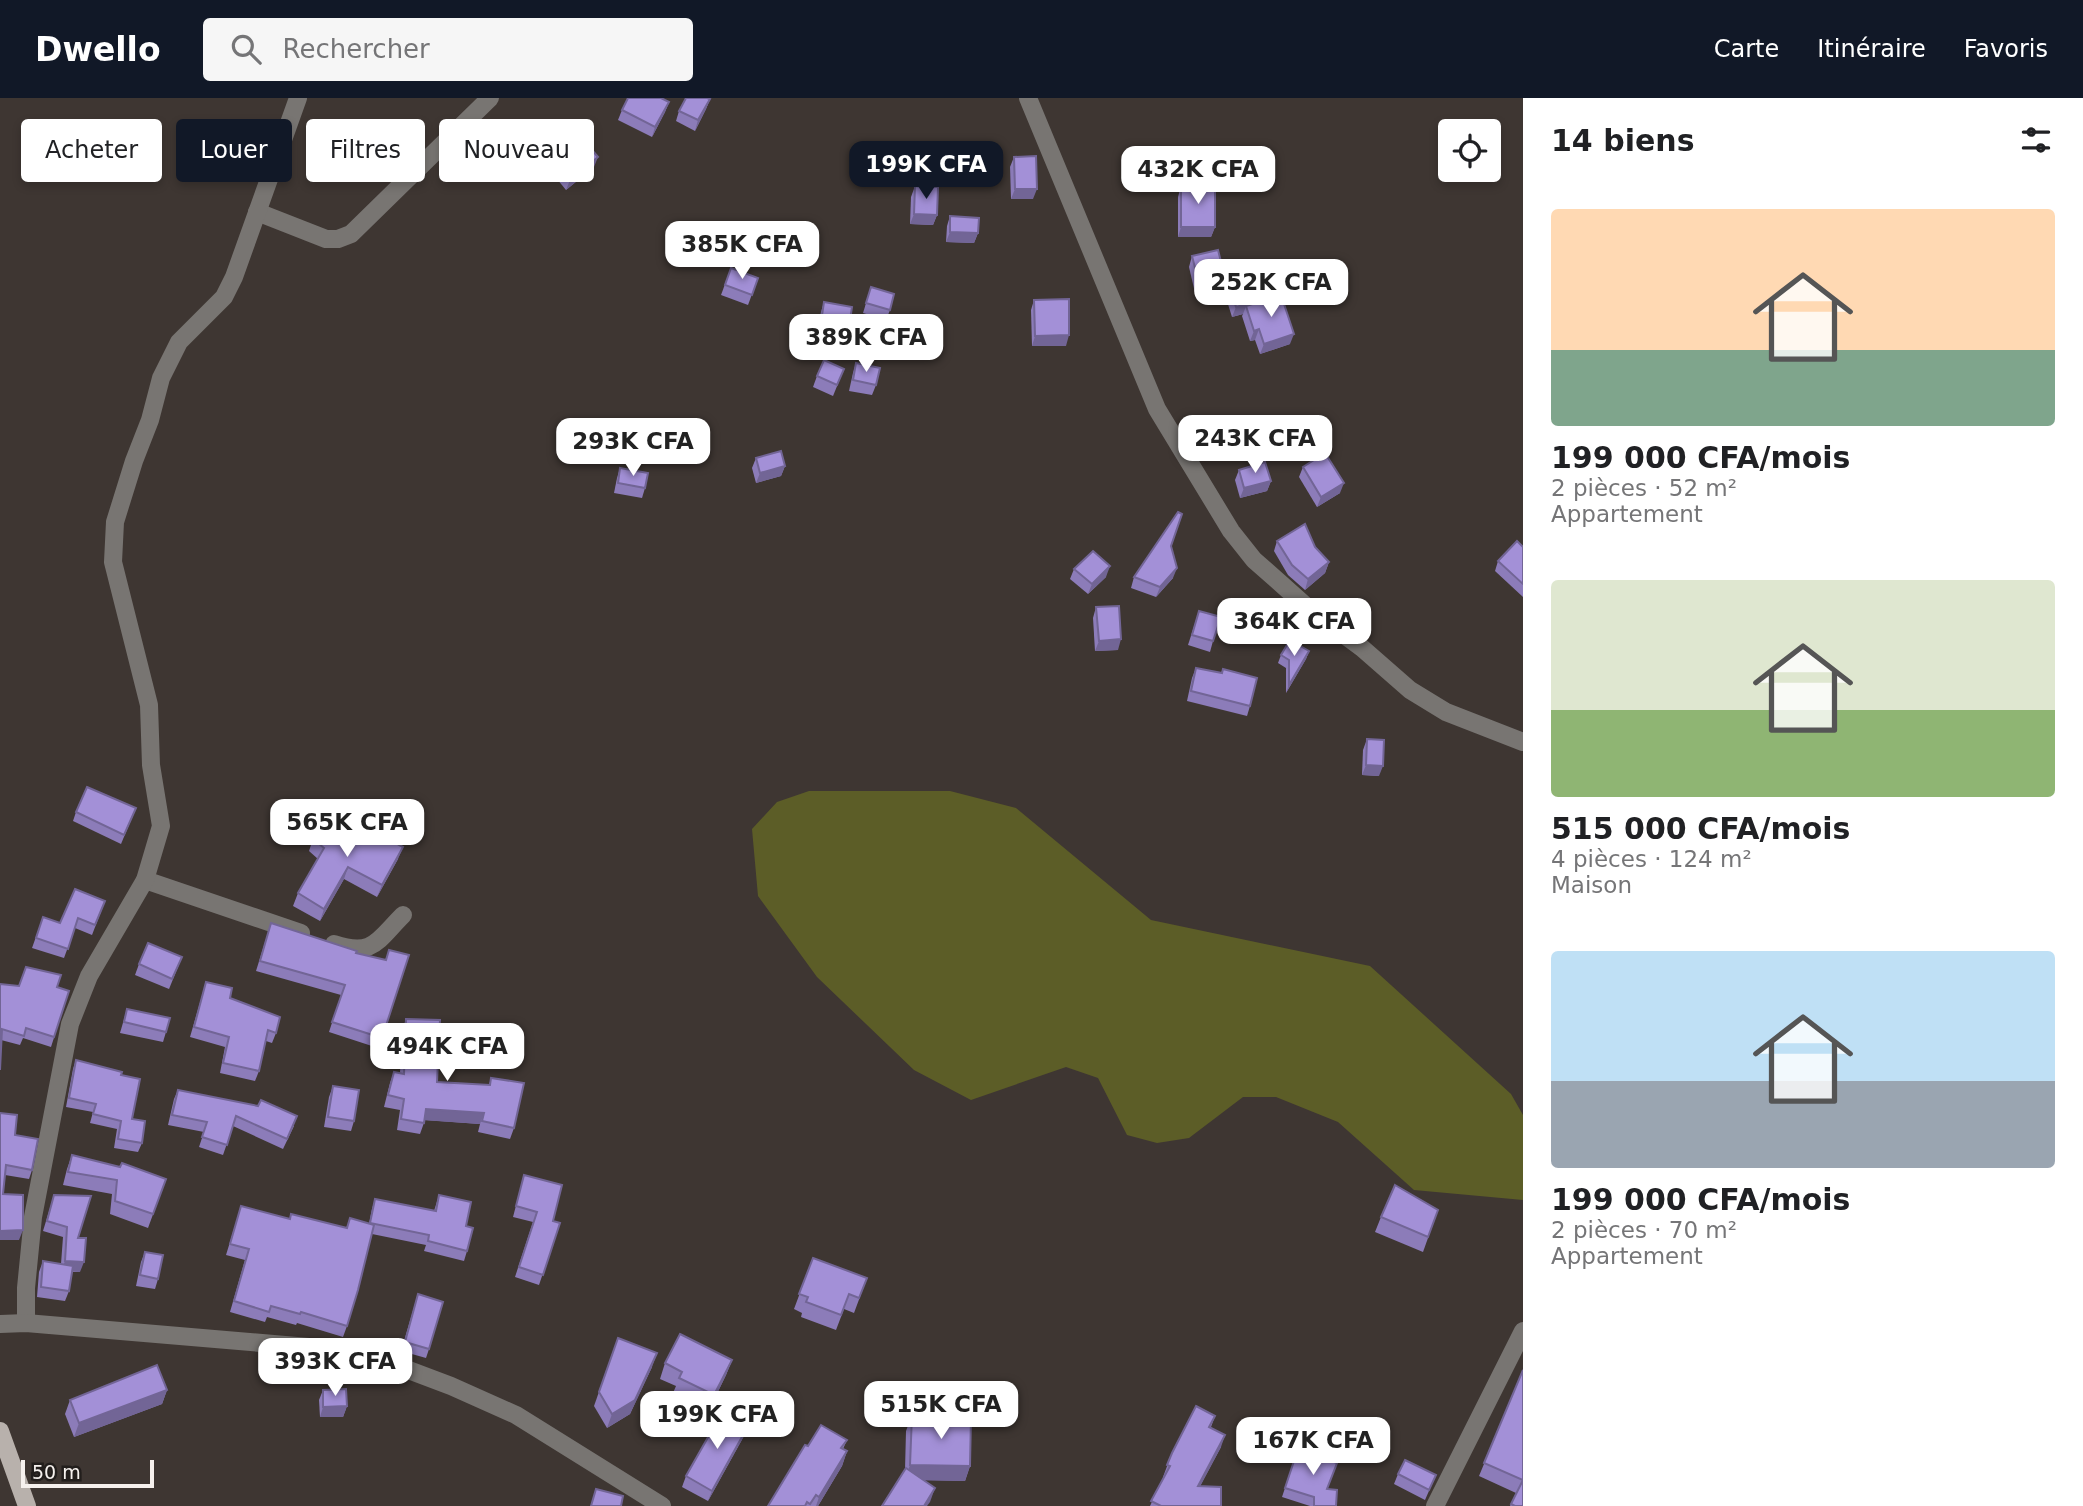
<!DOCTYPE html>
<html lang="fr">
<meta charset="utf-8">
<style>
:root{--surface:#fff;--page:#f6f6f6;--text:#202124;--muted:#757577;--accent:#111827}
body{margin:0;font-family:"DejaVu Sans",sans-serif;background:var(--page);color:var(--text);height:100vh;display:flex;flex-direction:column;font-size:26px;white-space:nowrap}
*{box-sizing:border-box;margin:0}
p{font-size:23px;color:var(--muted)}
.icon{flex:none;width:38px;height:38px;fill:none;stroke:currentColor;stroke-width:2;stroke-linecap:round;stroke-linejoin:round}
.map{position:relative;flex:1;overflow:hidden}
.sheet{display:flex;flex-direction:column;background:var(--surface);width:560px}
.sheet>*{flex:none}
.hud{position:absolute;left:21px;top:21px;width:665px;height:63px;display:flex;gap:14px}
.controls{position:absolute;left:1438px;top:21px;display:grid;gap:14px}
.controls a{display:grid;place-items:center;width:63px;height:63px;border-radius:7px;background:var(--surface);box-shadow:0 4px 10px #0003;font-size:35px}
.scale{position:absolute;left:21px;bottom:18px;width:133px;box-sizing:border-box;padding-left:7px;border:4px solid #f6f1ee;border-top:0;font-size:19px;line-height:24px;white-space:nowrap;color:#f6f1ee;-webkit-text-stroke:5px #221e1c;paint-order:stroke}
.price{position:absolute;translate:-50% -60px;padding:0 16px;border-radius:14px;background:#fff;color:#222;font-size:23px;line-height:46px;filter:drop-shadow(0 2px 4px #0008)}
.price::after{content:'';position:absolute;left:50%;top:42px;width:21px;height:16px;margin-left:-10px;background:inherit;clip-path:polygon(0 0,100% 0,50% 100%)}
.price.selected{background:var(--accent);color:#fff}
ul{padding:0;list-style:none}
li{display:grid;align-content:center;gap:14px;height:371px;padding:0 28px}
li span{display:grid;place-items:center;height:217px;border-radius:7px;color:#555}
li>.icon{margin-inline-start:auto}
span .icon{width:126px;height:126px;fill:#fffc;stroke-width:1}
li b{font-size:30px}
h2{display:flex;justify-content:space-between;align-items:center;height:84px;padding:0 28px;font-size:30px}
.chip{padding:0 24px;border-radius:7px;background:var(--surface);box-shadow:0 4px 10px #0003;font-size:24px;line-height:63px}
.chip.selected{background:var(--accent);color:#fff}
header{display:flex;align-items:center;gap:42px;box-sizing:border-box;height:98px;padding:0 35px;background:var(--accent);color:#fff}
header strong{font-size:33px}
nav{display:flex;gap:38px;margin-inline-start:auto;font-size:24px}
.search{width:490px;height:63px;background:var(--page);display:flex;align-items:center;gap:18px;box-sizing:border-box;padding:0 24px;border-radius:7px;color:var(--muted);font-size:26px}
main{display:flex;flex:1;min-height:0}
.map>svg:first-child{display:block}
</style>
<header>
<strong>Dwello</strong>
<div class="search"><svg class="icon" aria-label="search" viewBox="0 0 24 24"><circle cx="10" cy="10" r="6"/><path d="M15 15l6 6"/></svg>Rechercher</div>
<nav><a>Carte</a><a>Itinéraire</a><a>Favoris</a></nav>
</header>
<main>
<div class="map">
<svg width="1523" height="1408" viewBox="0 0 1523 1408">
<rect width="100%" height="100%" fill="#3e3632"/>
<polygon fill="#5c5d27" points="809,693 950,693 1016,710 1151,822 1370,868 1511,996 1523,1017 1523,1102 1414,1092 1338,1024 1276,999 1243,999 1189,1040 1157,1045 1127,1037 1098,980 1066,969 971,1002 914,972 817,879 758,798 752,731 777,704"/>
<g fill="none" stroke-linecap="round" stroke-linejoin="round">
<g stroke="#787572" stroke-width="18">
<polyline points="1028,0 1157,311 1231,433 1254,462 1279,484 1308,510 1362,550 1410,592 1446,614 1523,644"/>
<polyline points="257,114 326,141 338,141 351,136 490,0"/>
<polyline points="145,782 301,835"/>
<path d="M334,846C373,859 377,843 403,817"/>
<polyline points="26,1225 26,1190 33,1119 70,926 89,878 145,782 161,728 151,667 149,607 113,464 115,424 134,363 150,322 161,280 179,244 224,199 234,179 298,0"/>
<polyline points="0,1226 26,1225 332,1251 390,1265 451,1288 516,1317 662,1408"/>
<polyline points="1435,1408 1523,1233"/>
</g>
<polyline stroke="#b8b1ac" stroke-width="18" points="0,1333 27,1408"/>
</g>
<g fill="#8c7cb9">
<polygon points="710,1 706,11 695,33 676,23 679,13"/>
<polygon points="669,4 665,14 652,39 618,22 622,12"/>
<polygon points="1014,59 1033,101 1011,101 1010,69"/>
<polygon points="551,60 594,69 566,92 548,70"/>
<polygon points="915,88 937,117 933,127 910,126 911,99"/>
<polygon points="1181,88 1215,129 1211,139 1178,139 1178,99"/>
<polygon points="950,118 978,135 974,145 946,144 947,128"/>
<polygon points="1192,158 1222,194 1196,199 1189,169"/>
<polygon points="731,170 758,180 748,207 721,197"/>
<polygon points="871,189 890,212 886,222 863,215"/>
<polygon points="1231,193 1257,204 1290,246 1260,256 1255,242 1250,243 1242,218 1243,216 1232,219 1227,203"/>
<polygon points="1034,202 1066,248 1032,248 1031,212"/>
<polygon points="824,204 847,242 843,252 815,247 821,214"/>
<polygon points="856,265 876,287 872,297 849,293 853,275"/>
<polygon points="844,271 833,298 813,289 817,278"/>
<polygon points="756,360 785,368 781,378 756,385 752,370"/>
<polygon points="1303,369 1340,395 1317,409 1299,379"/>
<polygon points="620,370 645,390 642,400 614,395 617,380"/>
<polygon points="1239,372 1271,383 1267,393 1240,400 1235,382"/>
<polygon points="1277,443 1315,449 1329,464 1325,475 1305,492 1288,477 1274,453"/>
<polygon points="1171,448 1173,480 1156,499 1131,490 1134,479"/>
<polygon points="1523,449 1523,499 1495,473 1498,463"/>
<polygon points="1074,471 1106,479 1088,496 1070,481"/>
<polygon points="1096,509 1118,552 1095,553 1093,520"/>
<polygon points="1199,513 1213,543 1210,554 1188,547"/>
<polygon points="1309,553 1306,561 1286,595 1286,570 1278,565 1281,557"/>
<polygon points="1196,570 1250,608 1247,618 1187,603 1192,580"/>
<polygon points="1367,641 1379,678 1362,677 1363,652"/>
<polygon points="136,710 121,746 73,723 76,714"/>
<polygon points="313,741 367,741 398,761 377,799 344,781 320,823 293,808 298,795 318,761 309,753"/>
<polygon points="105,803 92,837 75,830 64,860 32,850 43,819 60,825"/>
<polygon points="271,825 356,855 386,862 389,852 409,857 378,950 329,934 341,897 256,873"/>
<polygon points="182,859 169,891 135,877 139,866"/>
<polygon points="206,884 230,900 276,935 272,945 266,943 259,973 255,983 220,975 225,949 190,939"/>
<polygon points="0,886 19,888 57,889 69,893 51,949 23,940 20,947 1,942"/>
<polygon points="127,911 166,934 163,944 120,935"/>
<polygon points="406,921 437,984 489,987 491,980 514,1030 510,1041 478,1034 480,1026 425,1022 420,1036 397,1032 400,1012 384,1009 390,985 394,974 400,975 402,933"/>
<polygon points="76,962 121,977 132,1021 142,1045 138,1054 114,1050 117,1031 90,1025 93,1014 66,1009 73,971"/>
<polygon points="333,988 354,1023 351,1033 324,1029 329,999"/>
<polygon points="178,992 294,1028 283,1051 233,1028 223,1057 199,1049 204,1034 168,1027 174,1001"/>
<polygon points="0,1015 15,1037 32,1072 29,1081 5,1077 3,1096 19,1142 0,1142"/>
<polygon points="72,1057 166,1081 148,1130 110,1116 112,1096 63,1087 67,1071"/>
<polygon points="524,1077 553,1123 560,1125 539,1187 515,1179 533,1124 513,1119"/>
<polygon points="54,1097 78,1140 80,1174 72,1174 69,1193 65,1203 37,1199 39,1174 43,1163 61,1166 63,1139 43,1133"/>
<polygon points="439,1097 466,1128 467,1153 464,1163 424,1153 426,1147 372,1136 347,1228 343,1239 297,1225 296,1227 267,1219 265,1224 230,1214 245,1162 226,1157 241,1108 290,1121 347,1130 350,1120 369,1126 372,1111 375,1101 434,1113"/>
<polygon points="1438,1112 1423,1154 1375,1134 1381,1119"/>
<polygon points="145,1154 158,1181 155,1191 136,1188 141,1164"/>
<polygon points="813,1160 867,1180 854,1215 844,1211 836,1232 801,1219 802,1215 794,1211"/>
<polygon points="418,1196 429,1251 426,1260 401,1253"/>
<polygon points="618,1240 652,1269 630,1316 607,1330 594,1308"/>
<polygon points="732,1262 726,1277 709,1312 673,1295 676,1288 660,1281 665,1265"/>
<polygon points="1523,1272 1523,1408 1510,1408 1516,1395 1479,1378"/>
<polygon points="167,1292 162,1306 74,1339 65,1316 70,1302"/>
<polygon points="323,1292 347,1308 343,1319 320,1319 319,1302"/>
<polygon points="912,1317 970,1368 965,1383 924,1382 930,1404 905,1372 906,1333"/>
<polygon points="1215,1318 1211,1329 1221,1349 1200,1388 1221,1408 1150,1408 1164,1379 1163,1379 1172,1355"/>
<polygon points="748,1328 744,1338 708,1403 682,1389 686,1378"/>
<polygon points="847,1342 843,1351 847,1353 842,1368 818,1408 768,1408 808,1348"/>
<polygon points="1300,1345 1327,1391 1336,1408 1310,1408 1282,1399"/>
<polygon points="1398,1376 1436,1377 1425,1402 1394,1386"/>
</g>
<g fill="#726596">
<polygon points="710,1 706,11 695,33 698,22"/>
<polygon points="669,4 665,14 652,39 655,29"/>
<polygon points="598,59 594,69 566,92 570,82"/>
<polygon points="1015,91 1037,91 1033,101 1011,101"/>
<polygon points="914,116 937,117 933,127 910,126"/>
<polygon points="1181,129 1215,129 1211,139 1178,139"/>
<polygon points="950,134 978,135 974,145 946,144"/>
<polygon points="1226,183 1222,194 1196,199 1200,189"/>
<polygon points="1258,203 1254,213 1246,208 1243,216 1232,219 1236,209"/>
<polygon points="1259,231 1255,242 1250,243 1254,233"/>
<polygon points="1294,236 1290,246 1260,256 1264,246"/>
<polygon points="1069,237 1066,248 1032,248 1035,238"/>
<polygon points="785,368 781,378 756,385 760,375"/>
<polygon points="1271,383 1267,393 1240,400 1244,390"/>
<polygon points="1344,385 1340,395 1317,409 1321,399"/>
<polygon points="1329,464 1325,475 1305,492 1308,481"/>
<polygon points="1110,468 1106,479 1088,496 1092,486"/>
<polygon points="1177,470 1173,480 1156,499 1160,489"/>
<polygon points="1121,541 1118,552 1095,553 1099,543"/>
<polygon points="1309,553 1306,561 1286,595 1289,587"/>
<polygon points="1366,667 1383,668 1379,678 1362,677"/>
<polygon points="403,749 398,761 377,799 382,787"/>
<polygon points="348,769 344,781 320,823 324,811"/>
<polygon points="426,1011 484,1015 480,1026 422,1022"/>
<polygon points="23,1132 19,1142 0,1142 0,1133"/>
<polygon points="65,1163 84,1164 80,1174 61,1173"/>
<polygon points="657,1255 652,1269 630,1316 607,1330 612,1316"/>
<polygon points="732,1262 726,1277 709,1312 714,1297"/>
<polygon points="167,1292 162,1306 74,1339 79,1325"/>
<polygon points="347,1308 343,1319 320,1319 323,1309"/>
<polygon points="748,1328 744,1338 708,1403 712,1393"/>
<polygon points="1225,1337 1221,1349 1194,1400 1198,1388"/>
<polygon points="847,1353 842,1368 818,1408 816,1408 819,1399"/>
<polygon points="910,1367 970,1368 965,1383 905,1382"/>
<polygon points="935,1390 930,1404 927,1408 924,1408"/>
</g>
<g fill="#a390d7" stroke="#726596" stroke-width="2">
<polygon points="628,0 661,0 669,4 655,29 622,12"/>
<polygon points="686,0 707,0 710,1 698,22 679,13"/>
<polygon points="579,37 598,59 570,82 551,60"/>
<polygon points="1036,58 1037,91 1015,91 1014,59"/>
<polygon points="915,88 938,89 937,117 914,116"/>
<rect x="1181" y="88" width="34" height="41"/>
<polygon points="950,118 979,120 978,135 950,134"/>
<polygon points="1218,152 1226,183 1200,189 1192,158"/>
<polygon points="731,170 758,180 752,197 725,187"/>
<polygon points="1253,187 1258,203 1236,209 1231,193"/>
<polygon points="871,189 894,196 890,212 866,205"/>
<polygon points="1281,197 1294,236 1264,246 1259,231 1254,233 1246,208"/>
<polygon points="1069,201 1069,237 1035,238 1034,202"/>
<polygon points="824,204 852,209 847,242 819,237"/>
<polygon points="824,262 844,271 837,287 817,278"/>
<polygon points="856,265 880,270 876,287 853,282"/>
<polygon points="781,353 785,368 760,375 756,360"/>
<polygon points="1325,355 1344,385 1321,399 1303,369"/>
<polygon points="1265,364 1271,383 1244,390 1239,372"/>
<polygon points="620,370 648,375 645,390 618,385"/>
<polygon points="1178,414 1182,416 1171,448 1177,470 1160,489 1134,479"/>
<polygon points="1305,426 1315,449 1329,464 1308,481 1292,467 1277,443"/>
<polygon points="1517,443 1523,449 1523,486 1498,463"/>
<polygon points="1093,453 1110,468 1092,486 1074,471"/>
<polygon points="1119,508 1121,541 1099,543 1096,509"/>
<polygon points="1199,513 1221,519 1213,543 1192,537"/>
<polygon points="1290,542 1309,553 1289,587 1289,562 1281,557"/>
<polygon points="1196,570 1222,575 1223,571 1257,580 1250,608 1191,593"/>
<polygon points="1367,641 1384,642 1383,668 1366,667"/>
<polygon points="87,689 136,710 124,737 76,714"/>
<polygon points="337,715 367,741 372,732 403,749 382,787 348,769 324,811 298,795 324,750 313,741"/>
<polygon points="75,791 105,803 95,827 78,820 68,851 36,840 43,819 60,825"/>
<polygon points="271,825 357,853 356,855 386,862 389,852 409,857 382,940 332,924 345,887 260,863"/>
<polygon points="148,845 182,859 172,881 139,866"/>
<polygon points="26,869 61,877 57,889 69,893 54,939 26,930 24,938 2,931 0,972 0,886 19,888"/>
<polygon points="206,884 232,890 230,900 280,919 276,935 268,932 259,973 223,965 229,939 194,929"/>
<polygon points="127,911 170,920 166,934 124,924"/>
<polygon points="406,921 440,922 437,984 490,987 491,980 524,985 514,1030 482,1023 484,1015 426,1011 424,1025 401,1021 404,1001 388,997 394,974 404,976"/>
<polygon points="76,962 122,974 121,977 140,981 132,1021 145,1023 142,1045 118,1041 121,1023 93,1016 96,1006 69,1000"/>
<polygon points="333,988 359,992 354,1023 328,1019"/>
<polygon points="178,992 258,1008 261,1002 297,1018 287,1041 236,1018 227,1047 202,1039 207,1024 172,1017"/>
<polygon points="0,1015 17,1017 15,1037 38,1041 32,1072 6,1067 3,1096 23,1097 23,1132 0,1133"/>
<polygon points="72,1057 120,1069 122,1065 166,1081 153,1116 115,1103 117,1082 68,1074"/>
<polygon points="524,1077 562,1087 553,1123 560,1125 543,1177 519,1169 537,1114 516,1108"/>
<polygon points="1395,1087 1438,1112 1428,1139 1381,1119"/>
<polygon points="54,1097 91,1098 78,1140 86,1140 84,1164 65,1163 67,1129 47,1123"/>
<polygon points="439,1097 471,1104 466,1128 473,1130 467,1153 428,1143 429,1137 370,1125 375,1101 436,1113"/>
<polygon points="241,1108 290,1121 291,1116 347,1130 350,1120 374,1127 358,1192 347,1228 301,1214 300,1216 271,1208 269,1214 234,1203 249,1151 230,1146"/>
<polygon points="145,1154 163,1157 158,1181 140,1177"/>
<polygon points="813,1160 867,1180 859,1200 849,1196 841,1217 806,1204 808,1199 799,1196"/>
<polygon points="43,1163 73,1168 69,1193 41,1189"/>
<polygon points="418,1196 443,1204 429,1251 405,1244"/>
<polygon points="680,1236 732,1262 714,1297 679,1280 682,1274 665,1265"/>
<polygon points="618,1240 657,1255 635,1302 612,1316 599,1294"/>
<polygon points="157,1267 167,1292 79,1325 70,1302"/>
<polygon points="1523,1272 1523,1408 1515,1408 1511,1406 1523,1382 1484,1365"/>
<polygon points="346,1291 347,1308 323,1309 323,1292"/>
<polygon points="1196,1308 1215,1318 1209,1329 1225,1337 1198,1388 1221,1389 1221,1408 1161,1408 1151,1403 1170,1368 1167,1367 1172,1355"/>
<polygon points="723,1313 748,1328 712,1393 686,1378"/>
<polygon points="912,1317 971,1318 970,1368 910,1367"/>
<polygon points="821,1327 847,1342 841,1350 847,1353 819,1399 816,1397 810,1406 807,1404 805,1408 768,1408 805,1347 808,1348"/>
<polygon points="1300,1345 1317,1358 1337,1365 1327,1391 1337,1392 1336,1408 1314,1408 1314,1399 1285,1390"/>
<polygon points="1405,1362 1436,1377 1429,1392 1398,1376"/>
<polygon points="906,1370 935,1390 924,1408 882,1408"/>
<polygon points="596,1391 623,1398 621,1408 591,1408"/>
</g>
</svg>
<div class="controls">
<a><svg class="icon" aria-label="locate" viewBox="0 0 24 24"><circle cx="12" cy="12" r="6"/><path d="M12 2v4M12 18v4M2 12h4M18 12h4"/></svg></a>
</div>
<div class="scale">50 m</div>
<b class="price selected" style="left:926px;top:103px">199K CFA</b>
<b class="price" style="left:1198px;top:108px">432K CFA</b>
<b class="price" style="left:742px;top:183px">385K CFA</b>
<b class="price" style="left:1271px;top:221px">252K CFA</b>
<b class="price" style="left:866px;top:276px">389K CFA</b>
<b class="price" style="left:1255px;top:377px">243K CFA</b>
<b class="price" style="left:633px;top:380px">293K CFA</b>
<b class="price" style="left:1294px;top:560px">364K CFA</b>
<b class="price" style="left:347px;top:761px">565K CFA</b>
<b class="price" style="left:447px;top:985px">494K CFA</b>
<b class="price" style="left:335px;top:1300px">393K CFA</b>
<b class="price" style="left:941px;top:1343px">515K CFA</b>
<b class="price" style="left:717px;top:1353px">199K CFA</b>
<b class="price" style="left:1313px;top:1379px">167K CFA</b>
<div class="hud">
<a class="chip">Acheter</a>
<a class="chip selected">Louer</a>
<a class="chip">Filtres</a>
<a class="chip">Nouveau</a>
</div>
</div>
<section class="sheet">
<h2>14 biens<svg class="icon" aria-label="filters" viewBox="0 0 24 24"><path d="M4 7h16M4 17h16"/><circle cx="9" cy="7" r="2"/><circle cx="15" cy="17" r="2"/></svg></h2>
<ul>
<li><span style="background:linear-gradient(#ffd9b3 65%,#7fa58c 0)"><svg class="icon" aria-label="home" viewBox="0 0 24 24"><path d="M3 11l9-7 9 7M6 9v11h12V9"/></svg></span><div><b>199 000 CFA/mois</b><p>2 pièces · 52 m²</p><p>Appartement</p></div></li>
<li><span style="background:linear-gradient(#dfe7d0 60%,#8fb573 0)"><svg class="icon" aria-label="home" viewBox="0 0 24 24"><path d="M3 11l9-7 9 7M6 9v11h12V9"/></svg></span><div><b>515 000 CFA/mois</b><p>4 pièces · 124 m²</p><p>Maison</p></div></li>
<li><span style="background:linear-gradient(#bfe0f5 60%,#9aa5b1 0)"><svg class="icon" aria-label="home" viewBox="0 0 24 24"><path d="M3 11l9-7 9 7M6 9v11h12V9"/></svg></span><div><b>199 000 CFA/mois</b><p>2 pièces · 70 m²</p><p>Appartement</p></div></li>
</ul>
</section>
</main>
